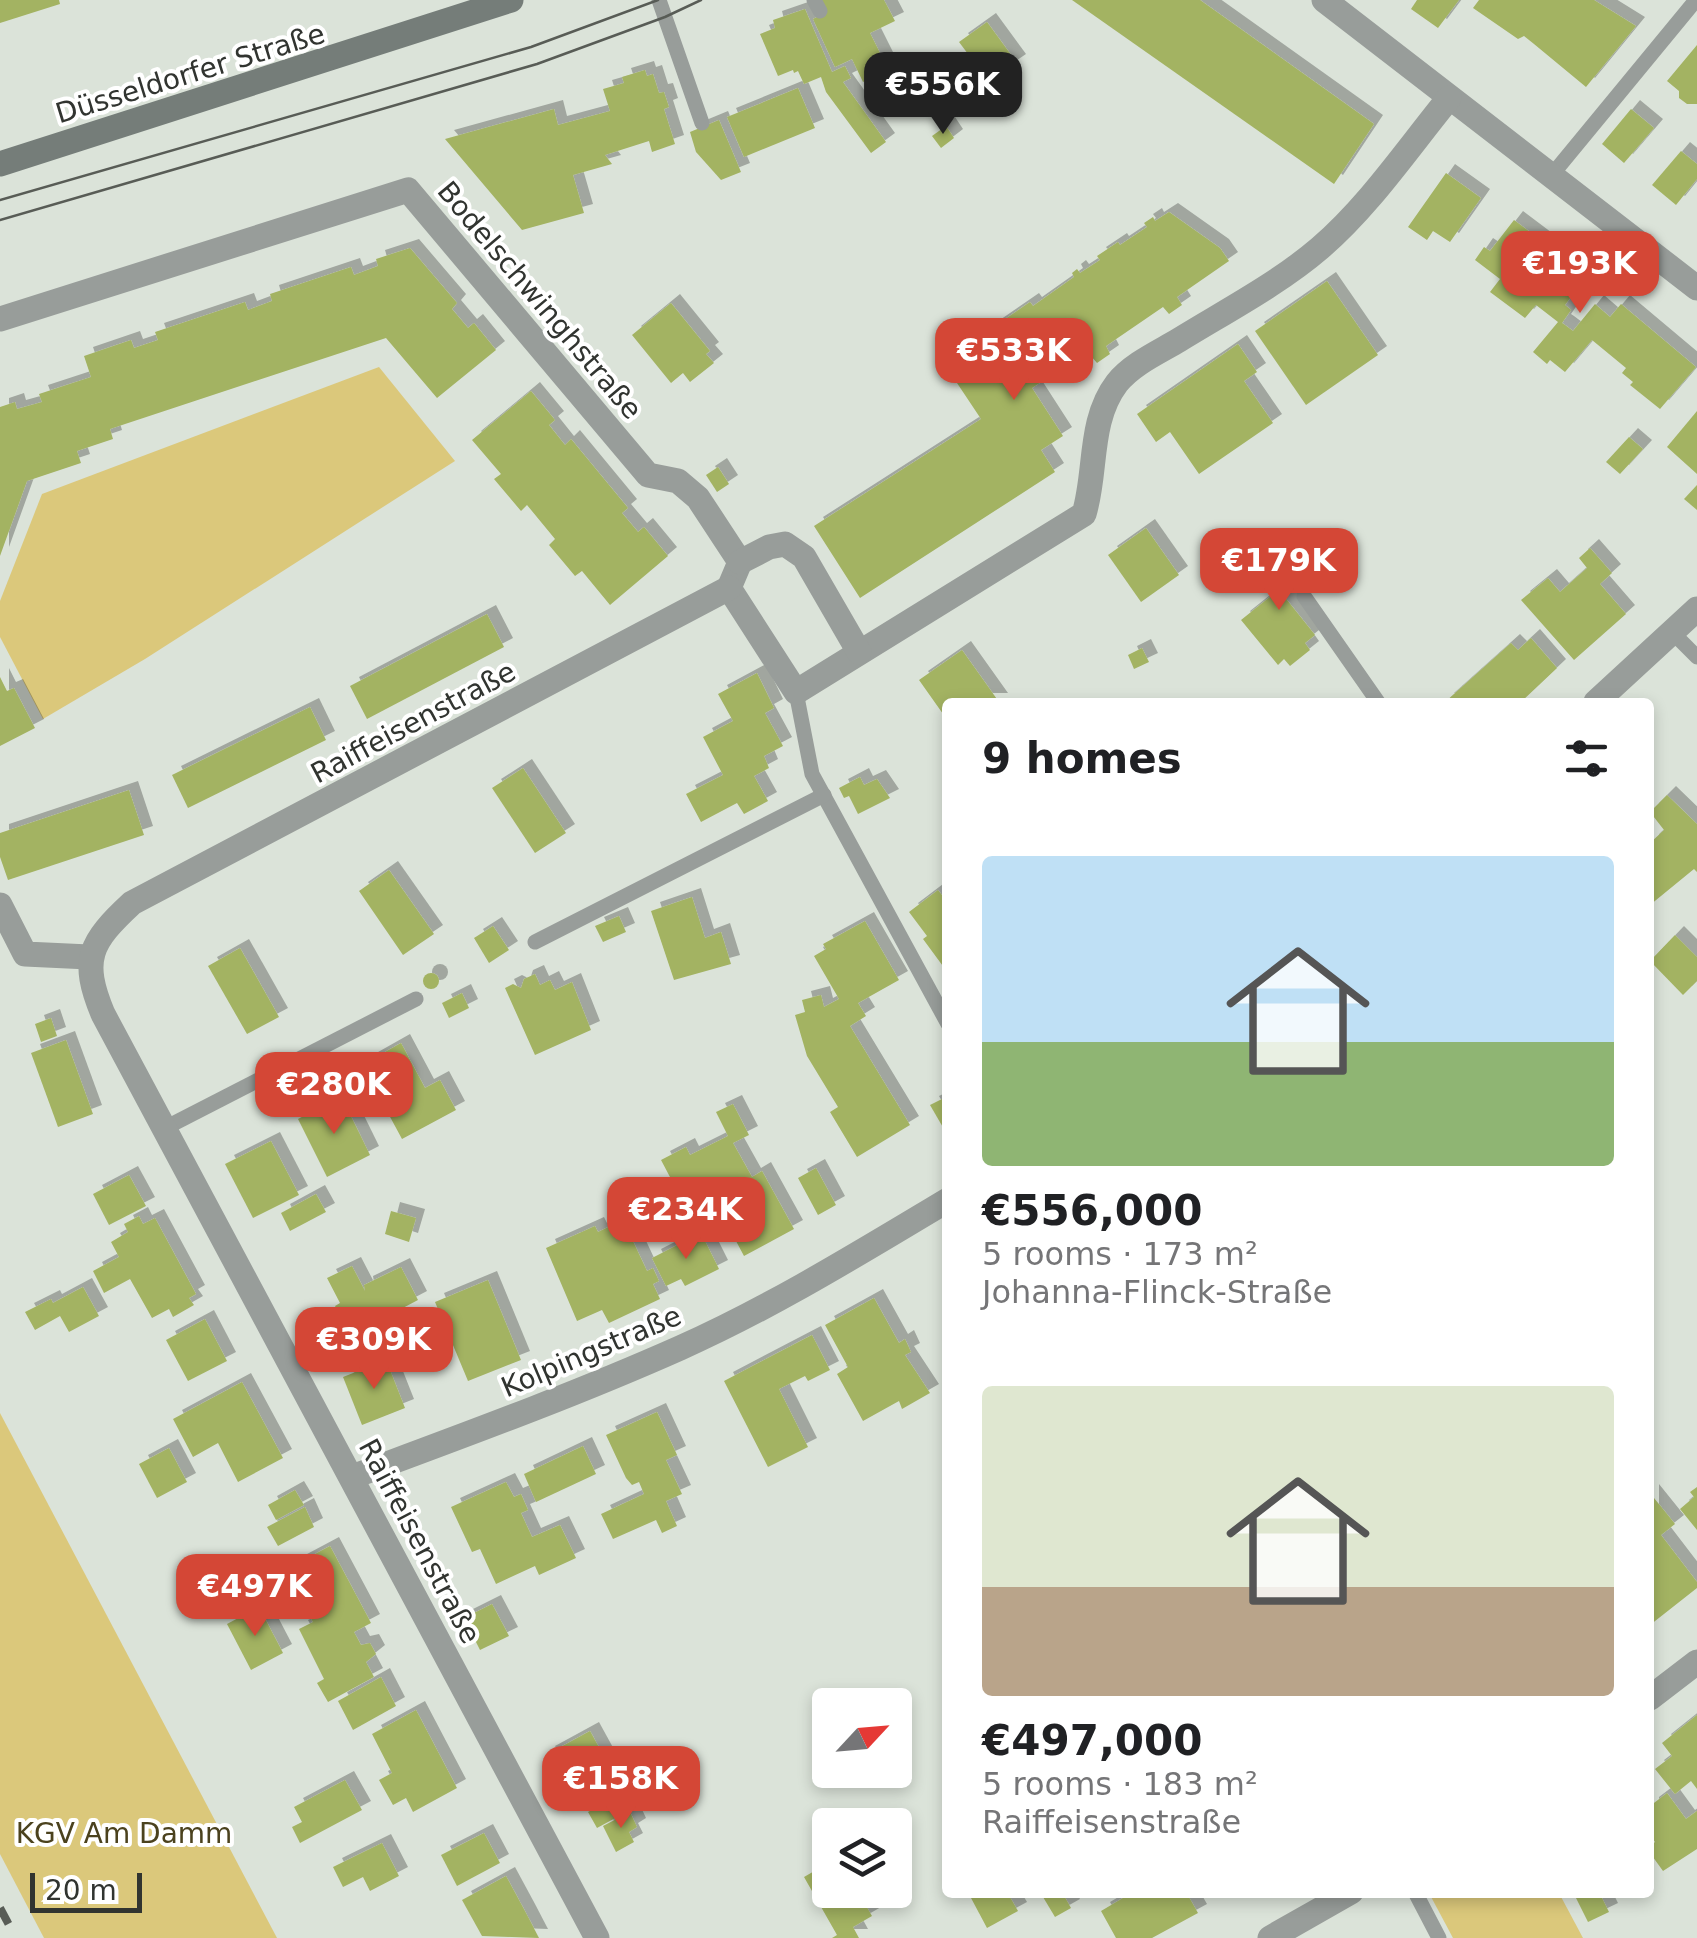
<!DOCTYPE html>
<meta charset="utf-8">
<style>
:root{--surface:#fff;--page:#f6f6f6;--text:#202124;--muted:#757577;--accent:#d44736}
body{margin:0;font-family:"DejaVu Sans",sans-serif;background:var(--page);color:var(--text);height:100vh;display:flex;flex-direction:column;font-size:38px;white-space:nowrap}
*{box-sizing:border-box;margin:0}
p{font-size:32px;color:var(--muted)}
.icon{flex:none;width:55px;height:55px;fill:none;stroke:currentColor;stroke-width:2;stroke-linecap:round;stroke-linejoin:round}
.map{position:relative;flex:1;overflow:hidden}
.side{position:absolute;left:942px;top:698px;width:712px;height:1200px;display:flex;flex-direction:column;background:var(--surface);border-radius:10px;box-shadow:0 5px 15px #0003}
.side>*{flex:none}
.needle{width:65px;rotate:64deg}
.tools{position:absolute;left:812px;top:1688px;display:grid;gap:20px}
.tools a{display:grid;place-items:center;width:100px;height:100px;border-radius:10px;background:var(--surface);box-shadow:0 5px 15px #0003;font-size:50px}
.scale{position:absolute;left:30px;bottom:25px;width:112px;box-sizing:border-box;padding-left:10px;border:5px solid #313430;border-top:0;font-size:28px;line-height:35px;white-space:nowrap;color:#313430;-webkit-text-stroke:8px #fff;paint-order:stroke}
.price{position:absolute;translate:-50% -85px;padding:0 22px;border-radius:20px;background:var(--accent);color:#fff;font-size:32px;line-height:65px;filter:drop-shadow(0 2px 5px #0008)}
.price::after{content:'';position:absolute;left:50%;top:60px;width:30px;height:22px;margin-left:-15px;background:inherit;clip-path:polygon(0 0,100% 0,50% 100%)}
.price.current{background:#222;color:#fff}
ul{padding:0;list-style:none}
li{display:grid;align-content:center;gap:20px;height:530px;padding:0 40px}
li span{display:grid;place-items:center;height:310px;border-radius:10px;color:#555}
li>.icon{margin-inline-start:auto}
span .icon{width:180px;height:180px;fill:#fffc;stroke-width:1}
li b{font-size:42px}
h2{display:flex;justify-content:space-between;align-items:center;height:120px;padding:0 40px;font-size:42px}
.map>svg:first-child{display:block}
</style>
<div class="map">
<svg width="1697" height="1938" viewBox="0 0 1697 1938">
<defs>
<filter id="shadow"><feDropShadow dx="9" dy="-9" stdDeviation="0" flood-color="#0004"/></filter>
</defs>
<rect width="100%" height="100%" fill="#dbe3d9"/>
<g fill="#dbc87b">
<polygon points="379,367 455,461 145,659 43,719 0,637 0,601 42,494"/>
<polygon points="0,1413 277,1938 44,1938 0,1854"/>
<polygon points="1429,1893 1559,1893 1583,1938 1453,1938"/>
</g>
<g fill="#a3b362" filter="url(#shadow)">
<polygon points="0,0 59,0 60,4 0,23"/>
<polygon points="821,0 884,0 895,21 870,33 888,69 863,82 852,59 835,67 813,19 827,12"/>
<polygon points="1072,0 1200,0 1374,124 1334,184"/>
<polygon points="1417,0 1459,0 1438,28 1411,9"/>
<polygon points="1479,0 1594,0 1636,26 1586,87 1534,44 1524,36 1518,39 1473,8"/>
<polygon points="805,9 832,72 845,66 851,78 843,82 886,142 871,153 826,92 821,77 804,84 798,71 794,73 793,70 778,76 760,34 775,28 773,20"/>
<polygon points="987,22 1017,63 989,82 959,42"/>
<polygon points="1697,45 1697,104 1687,104 1679,98 1679,91 1667,81"/>
<polygon points="645,70 647,76 653,74 659,93 664,92 669,107 664,109 675,144 652,152 649,141 605,155 612,164 573,175 584,213 522,230 445,139 554,109 558,125 610,111 603,89 624,83 622,77"/>
<polygon points="798,88 815,128 744,157 727,117"/>
<polygon points="1631,109 1654,128 1624,163 1602,144"/>
<polygon points="719,120 741,172 721,180 696,152 690,132"/>
<polygon points="946,126 954,138 941,148 932,136"/>
<polygon points="1681,151 1697,164 1697,179 1676,205 1652,185"/>
<polygon points="1446,173 1481,198 1450,242 1433,231 1427,240 1408,227"/>
<polygon points="1169,212 1220,248 1229,261 1177,297 1182,305 1169,314 1163,307 1106,346 1110,354 1097,363 1091,356 1054,382 1050,376 1032,388 1063,436 1041,450 1055,472 860,598 814,526 981,419 943,362 1030,302 1033,306 1074,277 1072,273 1077,269 1080,273 1100,260 1097,256 1118,242 1120,245 1147,227 1144,223 1153,217 1155,221"/>
<polygon points="1514,220 1587,275 1565,305 1571,310 1562,323 1565,325 1573,331 1595,304 1610,317 1621,304 1696,367 1660,409 1630,385 1633,382 1622,373 1626,368 1592,340 1565,372 1550,360 1547,364 1533,352 1558,322 1536,305 1525,318 1490,292 1500,279 1475,260 1484,247 1490,251"/>
<polygon points="410,248 457,303 452,309 468,328 474,323 496,350 437,398 386,338 110,429 113,439 77,451 81,463 27,481 0,556 0,407 15,402 17,409 42,402 39,394 91,377 84,356 131,340 134,348 158,340 155,332 245,302 248,310 272,301 270,294 351,267 354,275 378,266 376,259"/>
<polygon points="1327,281 1378,355 1306,405 1255,331"/>
<polygon points="671,303 710,351 706,354 714,363 690,382 683,373 671,383 632,335"/>
<polygon points="1238,344 1257,372 1244,381 1273,423 1199,474 1170,432 1156,442 1137,414"/>
<polygon points="531,391 555,420 549,425 565,445 571,439 628,508 622,513 638,532 644,527 668,556 610,605 582,571 575,576 549,545 555,539 527,505 521,511 494,479 501,474 472,440"/>
<polygon points="1697,411 1697,474 1667,447"/>
<polygon points="1629,437 1643,449 1620,474 1606,462"/>
<polygon points="718,467 729,484 717,492 706,475"/>
<polygon points="1697,485 1697,510 1684,499"/>
<polygon points="1146,528 1179,575 1141,602 1108,555"/>
<polygon points="1277,547 1302,582 1283,595 1315,635 1305,643 1310,650 1290,666 1284,659 1278,665 1241,620 1276,592 1253,563"/>
<polygon points="1590,548 1612,573 1600,584 1626,614 1574,660 1521,600 1548,578 1560,592 1587,568 1579,558"/>
<polygon points="487,614 504,647 367,719 350,686"/>
<polygon points="1531,638 1557,668 1521,702 1445,702 1511,643 1518,650"/>
<polygon points="1142,648 1149,662 1134,669 1128,655"/>
<polygon points="962,650 999,702 948,702 948,721 919,680"/>
<polygon points="757,673 774,708 765,713 783,746 764,756 769,768 754,776 768,801 744,814 737,803 701,822 686,794 723,775 703,737 733,721 718,694"/>
<polygon points="0,677 7,691 14,688 35,728 0,746"/>
<polygon points="310,707 326,740 188,808 172,775"/>
<polygon points="523,768 566,833 535,853 492,788"/>
<polygon points="860,777 864,785 877,779 890,798 858,814 849,796 844,798 839,788"/>
<polygon points="129,790 144,835 8,880 0,857 0,833"/>
<polygon points="1667,795 1697,824 1697,872 1694,869 1650,905 1650,843 1664,830 1650,812"/>
<polygon points="389,870 434,934 403,955 359,891"/>
<polygon points="938,890 948,903 948,973 923,939 927,936 909,912"/>
<polygon points="692,897 705,938 721,932 731,964 674,980 651,911"/>
<polygon points="619,916 626,932 603,942 595,926"/>
<polygon points="865,921 899,980 858,1003 866,1016 850,1026 910,1125 857,1157 830,1112 838,1107 807,1056 795,1015 805,1012 802,1000 821,995 824,1007 839,999 814,956 826,949 823,944"/>
<polygon points="493,926 509,950 489,963 474,938"/>
<polygon points="1675,935 1697,957 1697,981 1683,995 1650,961"/>
<polygon points="240,948 279,1017 247,1034 208,966"/>
<circle cx="431" cy="981" r="8"/>
<polygon points="535,974 540,985 550,980 555,990 572,982 591,1030 535,1055 505,988 513,984 521,988 524,979"/>
<polygon points="462,993 469,1008 449,1018 442,1003"/>
<polygon points="51,1018 57,1036 41,1042 35,1024"/>
<polygon points="66,1040 93,1114 58,1127 31,1053"/>
<polygon points="401,1043 425,1088 440,1080 456,1110 402,1139 362,1065"/>
<polygon points="341,1096 370,1155 327,1177 298,1119"/>
<polygon points="948,1096 948,1136 930,1105"/>
<polygon points="733,1104 749,1135 733,1143 752,1177 762,1171 794,1229 744,1256 721,1213 715,1216 708,1203 689,1213 661,1160 686,1147 690,1155 728,1136 716,1112"/>
<polygon points="271,1141 299,1195 253,1218 225,1164"/>
<polygon points="816,1168 836,1205 818,1215 798,1178"/>
<polygon points="129,1175 146,1206 109,1225 93,1194"/>
<polygon points="316,1194 326,1212 290,1231 281,1213"/>
<polygon points="391,1211 416,1218 409,1242 385,1234"/>
<polygon points="139,1216 143,1224 155,1218 196,1294 189,1298 194,1305 173,1317 169,1309 152,1318 130,1279 104,1293 93,1271 119,1257 111,1242 128,1232 124,1224"/>
<polygon points="623,1220 647,1271 653,1268 659,1281 653,1284 660,1299 609,1323 602,1310 577,1321 546,1248 595,1226 598,1232"/>
<polygon points="701,1233 719,1269 685,1286 681,1279 666,1286 652,1258"/>
<polygon points="352,1266 365,1291 364,1285 401,1267 418,1300 363,1329 361,1325 348,1332 335,1306 340,1303 327,1278"/>
<polygon points="488,1280 521,1360 468,1381 435,1302"/>
<polygon points="83,1287 99,1316 69,1332 60,1316 35,1330 25,1312 51,1299 53,1303"/>
<polygon points="874,1298 899,1343 905,1339 911,1352 905,1355 930,1393 902,1409 899,1401 863,1421 837,1374 848,1367 825,1325"/>
<polygon points="205,1319 227,1361 188,1381 166,1340"/>
<polygon points="812,1335 830,1370 808,1381 805,1376 779,1389 808,1447 768,1467 724,1381"/>
<polygon points="386,1360 405,1408 362,1425 343,1377"/>
<polygon points="242,1382 283,1458 238,1482 218,1443 193,1457 173,1419"/>
<polygon points="657,1412 677,1455 666,1460 682,1494 666,1501 677,1526 662,1533 656,1520 613,1539 601,1514 644,1494 639,1482 632,1485 626,1478 606,1435"/>
<polygon points="583,1446 596,1474 536,1502 524,1474"/>
<polygon points="169,1448 187,1482 157,1498 139,1464"/>
<polygon points="506,1482 514,1497 521,1494 528,1510 521,1513 532,1537 560,1525 576,1558 539,1575 535,1566 496,1584 480,1549 472,1552 451,1507"/>
<polygon points="1697,1487 1697,1530 1680,1509 1694,1497 1690,1492"/>
<polygon points="295,1490 304,1505 276,1520 268,1505"/>
<polygon points="1650,1493 1675,1524 1661,1535 1697,1582 1697,1588 1650,1625"/>
<polygon points="305,1507 314,1527 278,1546 267,1527"/>
<polygon points="330,1546 371,1623 354,1632 361,1645 370,1643 376,1654 366,1662 374,1677 328,1702 317,1683 324,1679 299,1629 313,1622 299,1597 282,1606 268,1579"/>
<polygon points="492,1604 509,1636 480,1650 464,1618"/>
<polygon points="259,1607 283,1653 251,1670 227,1624"/>
<polygon points="381,1677 396,1706 353,1730 338,1701"/>
<polygon points="416,1710 457,1788 413,1812 406,1798 393,1805 379,1780 392,1773 372,1734"/>
<polygon points="1697,1715 1697,1789 1691,1781 1675,1794 1655,1769 1672,1756 1662,1743"/>
<polygon points="590,1731 618,1782 574,1806 546,1755"/>
<polygon points="345,1780 362,1810 300,1843 292,1827 302,1822 294,1807"/>
<polygon points="623,1793 632,1809 597,1828 588,1812"/>
<polygon points="1667,1793 1686,1819 1697,1811 1697,1849 1663,1871 1650,1853 1650,1846 1655,1842 1650,1835 1650,1806"/>
<polygon points="630,1812 637,1827 629,1832 634,1842 616,1852 603,1826"/>
<polygon points="484,1833 500,1863 457,1886 441,1855"/>
<polygon points="382,1843 399,1876 370,1891 363,1877 343,1887 333,1867"/>
<polygon points="830,1862 830,1890 857,1890 872,1916 853,1927 859,1938 832,1938 837,1935 804,1877"/>
<polygon points="506,1876 526,1913 539,1938 482,1936 462,1900"/>
<polygon points="981,1892 1007,1892 1018,1911 987,1928 971,1898"/>
<polygon points="1040,1892 1062,1892 1071,1908 1055,1917"/>
<polygon points="1120,1892 1186,1892 1198,1913 1152,1938 1116,1938 1101,1911 1123,1898"/>
<polygon points="1573,1892 1599,1892 1609,1912 1588,1922"/>
</g>
<g fill="none" stroke-linecap="round" stroke-linejoin="round">
<g stroke="#989d9a" stroke-width="15">
<polyline points="659,0 702,123"/>
<polyline points="814,0 820,11"/>
<polyline points="1551,176 1696,0"/>
<polyline points="1304,596 1378,702"/>
<polyline points="1673,633 1697,657"/>
<polyline points="796,692 812,774 948,1024"/>
<polyline points="535,942 824,795"/>
<polyline points="163,1129 416,999"/>
<polyline points="1415,1892 1439,1938"/>
</g>
<g stroke="#989d9a" stroke-width="25">
<polyline points="1324,0 1697,288"/>
<path d="M0,319L408,190L648,475L678,481L698,498L740,562L729,588L796,692L1084,514C1097,472 1088,421 1117,383C1132,364 1159,352 1179,340C1226,311 1278,284 1320,248C1369,206 1408,148 1449,98"/>
<polyline points="740,562 769,547 785,544 804,557 859,652"/>
<polyline points="1596,702 1697,609"/>
<polyline points="0,905 25,954 89,957"/>
<path d="M352,1477C462,1436 572,1396 680,1348C772,1307 861,1252 948,1200"/>
<polyline points="1650,1698 1697,1662"/>
<path d="M597,1938L103,1014C80,959 90,942 132,903L729,588"/>
<polyline points="1270,1938 1351,1892"/>
</g>
<polyline stroke="#757d79" stroke-width="25" points="0,164 511,0"/>
<g stroke="#585c56" stroke-width="2.5">
<polyline points="0,200 531,47 658,0"/>
<polyline points="0,220 537,64 665,17 701,0"/>
</g>
<polyline stroke="#585c56" stroke-width="8" stroke-dasharray="18 18" stroke-linecap="butt" points="0,1908 16,1938"/>
</g>
<g text-anchor="middle" stroke-width="8" stroke-linejoin="round" paint-order="stroke">
<g font-size="28" fill="#313430" stroke="#fff">
<text transform="translate(190 73) rotate(-17)" y="10">Düsseldorfer Straße</text>
<text transform="translate(540 300) rotate(50)" y="10">Bodelschwinghstraße</text>
<text transform="translate(413 722) rotate(-28)" y="10">Raiffeisenstraße</text>
<text transform="translate(591 1351) rotate(-23)" y="10">Kolpingstraße</text>
<text transform="translate(420 1541) rotate(62)" y="10">Raiffeisenstraße</text>
</g>
<g font-size="28" fill="#4b421e" stroke="#fff">
<text x="124" y="1843">KGV Am Damm</text>
</g>
</g>
</svg>
<div class="tools">
<a><svg class="needle" viewBox="-14 -14 28 28"><path d="M0-13l5 13h-10z" fill="#e53935"/><path d="M0 13l5-13h-10z" fill="#757577"/></svg></a>
<a><svg class="icon" aria-label="layers" viewBox="0 0 24 24"><path d="M12 4l9 5-9 5-9-5zM3 14l9 5 9-5"/></svg></a>
</div>
<div class="scale">20 m</div>
<b class="price current" style="left:943px;top:137px">€556K</b>
<b class="price" style="left:1580px;top:316px">€193K</b>
<b class="price" style="left:1014px;top:403px">€533K</b>
<b class="price" style="left:1279px;top:613px">€179K</b>
<b class="price" style="left:334px;top:1137px">€280K</b>
<b class="price" style="left:686px;top:1262px">€234K</b>
<b class="price" style="left:374px;top:1392px">€309K</b>
<b class="price" style="left:255px;top:1639px">€497K</b>
<b class="price" style="left:621px;top:1831px">€158K</b>
<section class="side">
<h2>9 homes<svg class="icon" aria-label="filters" viewBox="0 0 24 24"><path d="M4 7h16M4 17h16"/><circle cx="9" cy="7" r="2"/><circle cx="15" cy="17" r="2"/></svg></h2>
<ul>
<li><span style="background:linear-gradient(#bfe0f5 60%,#8fb573 0)"><svg class="icon" aria-label="home" viewBox="0 0 24 24"><path d="M3 11l9-7 9 7M6 9v11h12V9"/></svg></span><div><b>€556,000</b><p>5 rooms · 173 m²</p><p>Johanna-Flinck-Straße</p></div></li>
<li><span style="background:linear-gradient(#dfe7d0 65%,#b9a48a 0)"><svg class="icon" aria-label="home" viewBox="0 0 24 24"><path d="M3 11l9-7 9 7M6 9v11h12V9"/></svg></span><div><b>€497,000</b><p>5 rooms · 183 m²</p><p>Raiffeisenstraße</p></div></li>
</ul>
</section>
</div>
